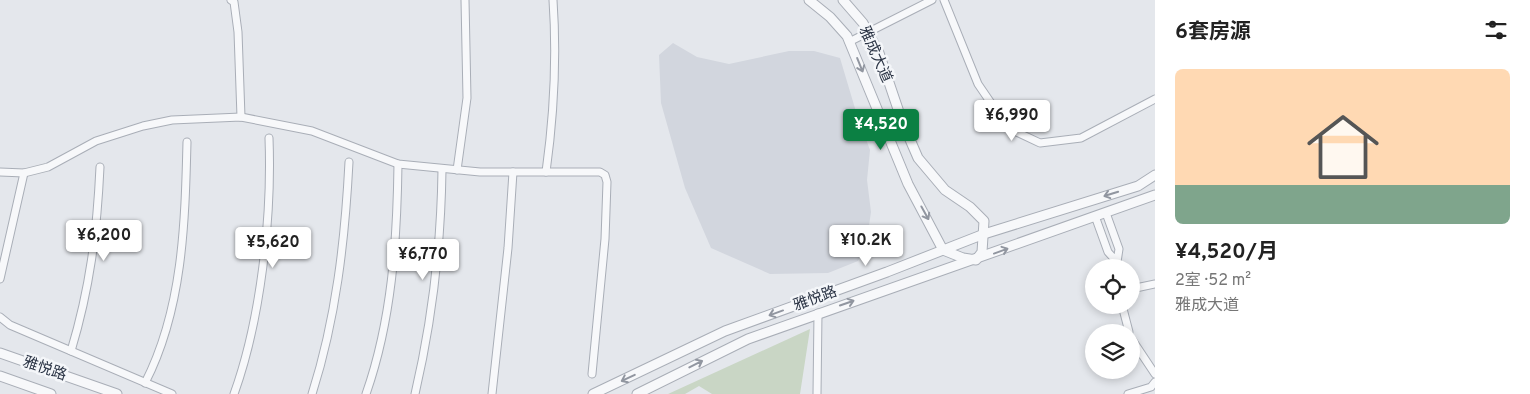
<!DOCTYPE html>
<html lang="zh">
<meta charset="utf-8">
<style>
:root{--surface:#fff;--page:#f2f2f2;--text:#222;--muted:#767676;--accent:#0b8043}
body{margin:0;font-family:Overpass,"Noto Sans SC",sans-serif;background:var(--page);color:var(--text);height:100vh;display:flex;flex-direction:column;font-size:19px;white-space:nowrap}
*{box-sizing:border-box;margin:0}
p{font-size:16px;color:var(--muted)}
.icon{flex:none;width:28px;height:28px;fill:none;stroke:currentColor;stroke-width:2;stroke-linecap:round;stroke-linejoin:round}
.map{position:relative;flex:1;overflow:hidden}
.details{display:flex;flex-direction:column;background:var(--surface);width:375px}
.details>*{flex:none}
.controls{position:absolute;left:1085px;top:259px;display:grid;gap:10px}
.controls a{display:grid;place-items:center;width:55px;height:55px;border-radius:50%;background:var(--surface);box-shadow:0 2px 8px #0003;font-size:25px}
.price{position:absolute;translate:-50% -42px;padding:0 11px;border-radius:5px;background:#fff;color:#222;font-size:16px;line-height:32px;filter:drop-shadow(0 1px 2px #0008)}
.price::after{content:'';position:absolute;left:50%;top:30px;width:15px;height:11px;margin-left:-8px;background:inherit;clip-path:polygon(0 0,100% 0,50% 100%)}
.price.on{background:var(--accent);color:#fff}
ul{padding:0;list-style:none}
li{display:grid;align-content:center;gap:10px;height:265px;padding:0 20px}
li span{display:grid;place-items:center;height:155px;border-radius:8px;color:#555}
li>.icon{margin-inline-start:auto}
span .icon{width:90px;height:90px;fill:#fffc;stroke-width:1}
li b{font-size:21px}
h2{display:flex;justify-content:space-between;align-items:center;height:60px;padding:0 20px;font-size:21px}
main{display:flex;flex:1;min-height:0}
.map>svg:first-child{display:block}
</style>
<main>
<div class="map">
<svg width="1155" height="394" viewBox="0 0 1155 394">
<rect width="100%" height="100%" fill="#e4e7ec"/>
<polygon fill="#d2d6de" points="673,43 697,57 729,64 789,51 814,51 840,58 857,115 870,150 867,180 871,212 867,239 858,261 828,273 770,274 711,248 685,188 661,103 659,55"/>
<polygon fill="#c9d6c5" points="810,329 800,394 712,394 699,386 685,394 668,394"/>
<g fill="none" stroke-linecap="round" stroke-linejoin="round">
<g stroke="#a9aeb7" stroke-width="9">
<g id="minor">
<polyline points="231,0 234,2 238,32 241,117"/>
<polyline points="944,0 978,84 1008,128 1040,143 1081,138 1155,99"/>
<polyline points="849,42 932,0"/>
<polyline points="457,170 467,98 465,0"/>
<polyline points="0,172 24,173 48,167 96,141 143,126 172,120 241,117 312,131 398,164 480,172 600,172 605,175 607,182 605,239 592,374"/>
<path d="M546,172C554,114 557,58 553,0"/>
<polyline points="1095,216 1108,252 1117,262 1119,249 1106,213"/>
<polyline points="0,279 24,173"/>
<polyline points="1131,289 1155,284"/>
<polyline points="1122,305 1129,332"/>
<polyline points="0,317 10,325 172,394"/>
<polyline points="1131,338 1155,374"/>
<path d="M71,351C90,288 97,232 100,167"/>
<path d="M145,383C183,309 185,223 187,142"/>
<path d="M234,394C261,319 272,217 269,138"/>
<path d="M312,394C336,319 345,240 349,162"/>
<path d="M366,394C392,320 397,241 398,164"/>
<path d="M415,394C432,321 441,245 442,170"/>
<polyline points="492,394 508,248 513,172"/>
<polyline points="817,394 818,313"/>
<polyline points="1128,394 1151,387 1155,382"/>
</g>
</g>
<g stroke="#a9aeb7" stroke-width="11">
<g id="tertiary">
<polyline points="809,0 830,17 847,36 908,184 943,250 963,258 976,260 982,252 984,221 970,207 945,190 918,158 902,121 879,53 863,23 843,0"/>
<polyline points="0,353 117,394"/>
<polyline points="0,376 51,394"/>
<polyline points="593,394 725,331 887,272 984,234 1138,186 1155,175"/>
<polyline points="637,394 748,339 1155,195"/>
</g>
</g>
<use href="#minor" stroke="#f7f8fa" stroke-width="7"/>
<use href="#tertiary" stroke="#f7f8fa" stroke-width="9"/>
</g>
<defs><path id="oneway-shaft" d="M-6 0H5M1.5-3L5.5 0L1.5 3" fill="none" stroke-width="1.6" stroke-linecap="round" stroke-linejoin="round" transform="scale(1.25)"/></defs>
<g stroke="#9196a0">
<use href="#oneway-shaft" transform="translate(860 65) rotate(68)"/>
<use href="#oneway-shaft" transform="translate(1111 194) rotate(163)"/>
<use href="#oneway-shaft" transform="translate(925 213) rotate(61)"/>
<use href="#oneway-shaft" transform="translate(1001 251) rotate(-20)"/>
<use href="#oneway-shaft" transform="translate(847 303) rotate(-19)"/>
<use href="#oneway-shaft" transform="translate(776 313) rotate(160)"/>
<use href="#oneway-shaft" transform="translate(696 364) rotate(-27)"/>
<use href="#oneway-shaft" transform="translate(628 378) rotate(155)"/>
</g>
<g text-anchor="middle" stroke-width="5" stroke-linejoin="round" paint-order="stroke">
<g font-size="15" fill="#2b3445" stroke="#f4f6f9">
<text transform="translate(876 54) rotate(66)" y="5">雅成大道</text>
<text transform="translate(815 298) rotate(-20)" y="5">雅悦路</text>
<text transform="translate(45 368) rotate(19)" y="5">雅悦路</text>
</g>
</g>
</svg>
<div class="controls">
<a><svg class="icon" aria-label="locate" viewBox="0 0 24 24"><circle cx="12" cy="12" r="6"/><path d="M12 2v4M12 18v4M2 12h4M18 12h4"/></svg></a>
<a><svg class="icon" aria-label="layers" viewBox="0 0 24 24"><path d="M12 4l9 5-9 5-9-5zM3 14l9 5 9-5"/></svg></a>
</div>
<b class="price" style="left:1012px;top:142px">¥6,990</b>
<b class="price on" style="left:881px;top:151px">¥4,520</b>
<b class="price" style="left:104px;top:262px">¥6,200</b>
<b class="price" style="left:866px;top:267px">¥10.2K</b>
<b class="price" style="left:273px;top:269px">¥5,620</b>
<b class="price" style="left:423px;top:281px">¥6,770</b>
</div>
<section class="details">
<h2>6套房源<svg class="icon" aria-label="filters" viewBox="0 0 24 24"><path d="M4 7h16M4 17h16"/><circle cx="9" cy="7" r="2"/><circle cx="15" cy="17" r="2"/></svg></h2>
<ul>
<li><span style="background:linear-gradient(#ffd9b3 75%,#7fa58c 0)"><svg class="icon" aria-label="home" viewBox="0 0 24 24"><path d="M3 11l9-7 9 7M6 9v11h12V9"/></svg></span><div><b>¥4,520/月</b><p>2室 · 52 m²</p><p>雅成大道</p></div></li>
</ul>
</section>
</main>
